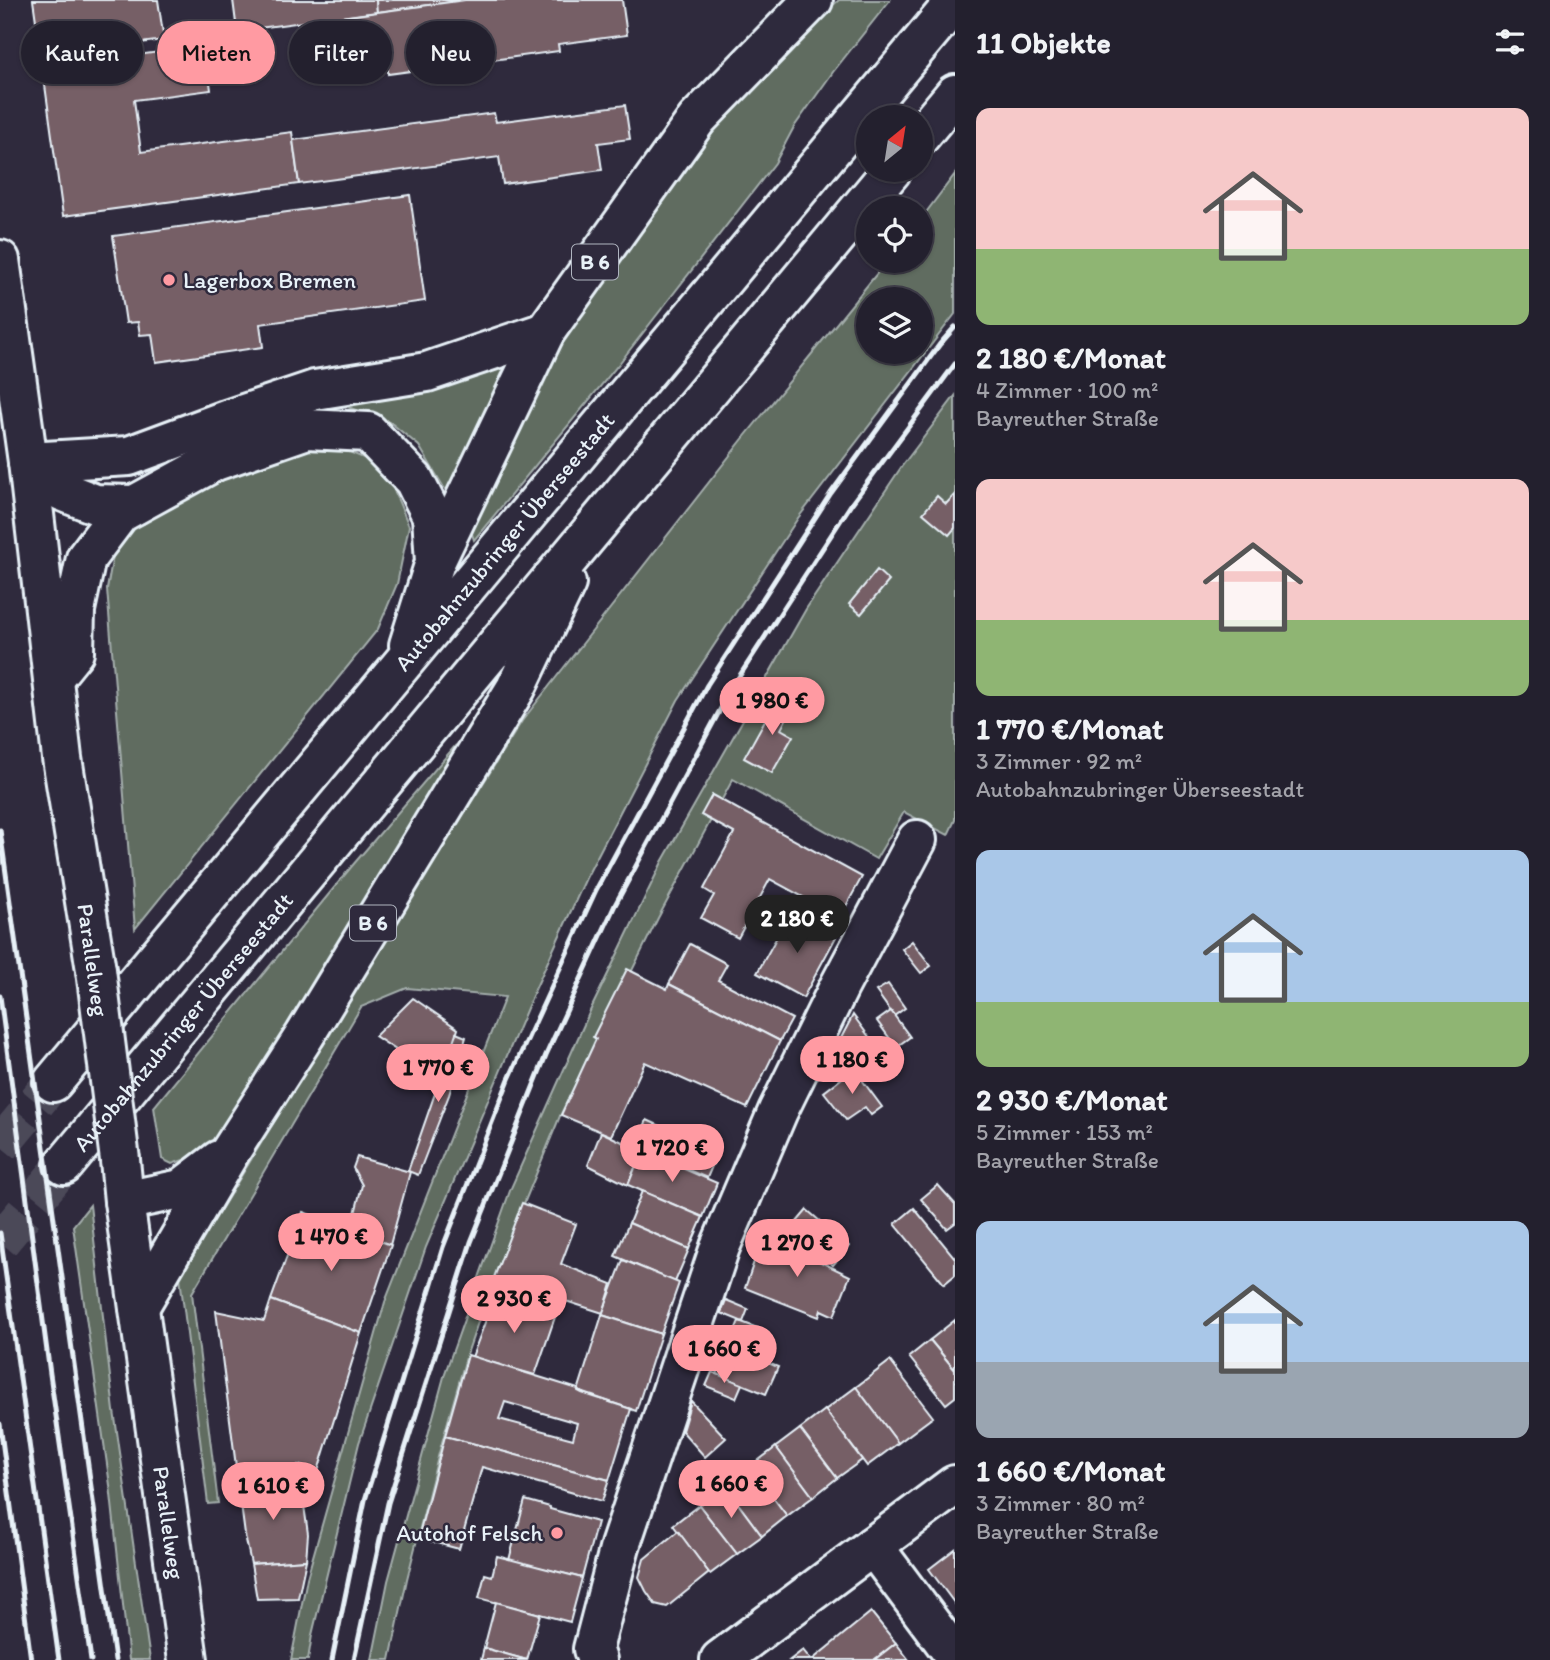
<!DOCTYPE html>
<html lang="de">
<meta charset="utf-8">
<style>
:root{--surface:#23202e;--page:#2f2d3a;--text:#f1f3f6;--muted:#a3a3aa;--line:#403e4a;--accent:#ff9aa2}
body{margin:0;font-family:Itim,sans-serif;background:var(--page);color:var(--text);height:100vh;display:flex;flex-direction:column;font-size:26px;white-space:nowrap}
*{box-sizing:border-box;margin:0}
p{font-size:23px;color:var(--muted)}
.icon{flex:none;width:38px;height:38px;fill:none;stroke:currentColor;stroke-width:2;stroke-linecap:round;stroke-linejoin:round}
.map{position:relative;flex:1;overflow:hidden}
.drawer{display:flex;flex-direction:column;background:var(--surface);width:595px}
.drawer>*{flex:none}
.guide{position:absolute;left:21px;top:21px;width:665px;height:63px;display:flex;gap:14px}
.needle{width:46px;rotate:30deg}
.controls{position:absolute;left:856px;top:105px;display:grid;gap:14px}
.controls a{display:grid;place-items:center;width:77px;height:77px;border-radius:50%;background:var(--surface);box-shadow:0 2px 5px #0004,0 0 0 2px var(--line);font-size:35px}
.price{position:absolute;translate:-50% -60px;padding:0 16px;border-radius:24px;background:var(--accent);color:#111;font-size:23px;line-height:46px;filter:drop-shadow(0 2px 4px #0008)}
.price::after{content:'';position:absolute;left:50%;top:42px;width:21px;height:16px;margin-left:-10px;background:inherit;clip-path:polygon(0 0,100% 0,50% 100%)}
.price.on{background:#222;color:#fff}
ul{padding:0;list-style:none}
li{display:grid;align-content:center;gap:14px;height:371px;padding:0 21px}
li span{display:grid;place-items:center;height:217px;border-radius:14px;color:#555}
li>.icon{margin-inline-start:auto}
span .icon{width:126px;height:126px;fill:#fffc;stroke-width:1}
li b{font-size:30px}
h2{display:flex;justify-content:space-between;align-items:center;height:84px;padding:0 21px;font-size:30px}
.chip{padding:0 24px;border-radius:32px;background:var(--surface);box-shadow:0 2px 5px #0004,0 0 0 2px var(--line);font-size:24px;line-height:63px}
.chip.on{background:var(--accent);color:#111}
main{display:flex;flex:1;min-height:0}
.map>svg:first-child{display:block}
</style>
<main>
<div class="map">
<svg width="955" height="1660" viewBox="0 0 955 1660">
<rect width="100%" height="100%" fill="#2f2a3d"/>
<filter id="ink" filterUnits="userSpaceOnUse"><feTurbulence type="fractalNoise" baseFrequency=".0143" numOctaves="2"/><feDisplacementMap in="SourceGraphic" scale="14" xChannelSelector="R" yChannelSelector="G"/><feConvolveMatrix kernelMatrix="1 2 1 2 8 2 1 2 1" color-interpolation-filters="sRGB"/></filter>
<g filter="url(#ink)">
<g fill="#606c61" stroke="#a4aeac" stroke-width="2" fill-rule="evenodd">
<polygon points="839,0 890,0 833,72 794,127 775,163 618,365 474,540 470,528 526,402 570,327 645,220 734,106 803,31"/>
<path d="M955,174V314L798,518L678,700L586,878L533,994L426,1247L359,1443L312,1635L308,1660H291L307,1578L385,1302L505,997L407,988L361,1007L192,1293L218,1503L208,1504L180,1277L349,998L522,721L742,440L887,261H920L921,219ZM868,299H920V352H868Z"/>
<polygon points="513,361 449,496 419,446 391,423 334,402"/>
<polygon points="955,396 955,820 948,835 904,812 876,859 733,779 658,918 560,1116 493,1279 467,1354 439,1453 407,1579 390,1660 372,1660 388,1581 445,1373 511,1188 590,1011 662,862 806,609 902,466"/>
<polygon points="333,445 366,459 393,488 409,526 397,584 378,629 135,929 107,589 114,550 145,516 238,467 292,447"/>
<polygon points="455,746 458,757 253,1086 220,1135 195,1156 172,1164 162,1159 154,1107 352,866"/>
<polygon points="90,1205 114,1411 150,1660 129,1660 110,1485 73,1226"/>
</g>
<g fill="#765e66" stroke="#e8f1f8" stroke-width="2" fill-rule="evenodd">
<polygon points="33,0 158,0 164,40 41,56"/>
<polygon points="233,0 376,0 377,12 237,31"/>
<polygon points="376,0 459,0 459,1 377,12"/>
<polygon points="465,0 622,0 627,35 558,44 559,51 388,74 388,69 335,76 327,19"/>
<polygon points="128,45 130,56 205,46 211,90 134,100 141,152 292,132 299,184 63,216 41,56"/>
<polygon points="625,105 630,139 598,143 602,170 503,184 499,157 299,184 293,140 494,113 496,122"/>
<polygon points="410,195 425,301 260,324 263,347 156,362 152,334 140,335 138,322 126,323 113,236"/>
<polygon points="955,494 955,528 949,535 923,513 937,496 946,504"/>
<polygon points="877,570 889,581 861,614 849,604"/>
<polygon points="780,693 795,702 781,729 793,736 772,773 744,758"/>
<polygon points="712,795 862,877 840,917 770,879 738,938 701,918 714,895 704,889 734,833 701,815"/>
<polygon points="790,913 836,937 803,998 757,973"/>
<polygon points="912,941 931,966 921,973 902,949"/>
<polygon points="690,944 727,964 718,980 792,1019 780,1041 669,984"/>
<polygon points="627,969 667,989 669,984 780,1041 747,1108 645,1062 611,1136 561,1115 596,1039 593,1037"/>
<polygon points="888,984 905,1008 894,1016 876,991"/>
<polygon points="413,998 458,1029 441,1080 375,1036"/>
<polygon points="891,1011 910,1037 896,1047 877,1021"/>
<polygon points="853,1015 886,1060 861,1078 837,1046"/>
<polygon points="456,1033 466,1037 449,1095 418,1175 408,1171"/>
<polygon points="854,1069 882,1107 871,1115 865,1107 846,1120 824,1092"/>
<polygon points="647,1120 718,1152 707,1178 635,1147"/>
<polygon points="601,1132 642,1151 628,1185 588,1165"/>
<polygon points="642,1151 717,1183 703,1217 628,1185"/>
<polygon points="357,1157 410,1172 390,1245 351,1230 362,1185 353,1168"/>
<polygon points="938,1185 955,1204 955,1223 947,1229 921,1199"/>
<polygon points="642,1191 703,1217 689,1249 629,1223"/>
<polygon points="522,1203 576,1224 561,1264 612,1284 603,1313 494,1278"/>
<polygon points="914,1208 955,1258 955,1275 944,1284 895,1224"/>
<polygon points="807,1210 849,1246 833,1265 791,1229"/>
<polygon points="303,1212 391,1245 361,1333 271,1300"/>
<polygon points="629,1223 689,1249 675,1282 615,1256"/>
<polygon points="768,1236 810,1252 808,1256 850,1276 834,1316 821,1310 819,1317 745,1288 756,1256 761,1257"/>
<polygon points="623,1260 679,1283 661,1334 602,1315"/>
<polygon points="496,1293 556,1314 535,1375 472,1357"/>
<polygon points="271,1300 361,1333 318,1471 298,1465 291,1488 262,1478 238,1482 216,1311 264,1321"/>
<polygon points="726,1300 748,1309 743,1322 721,1313"/>
<polygon points="602,1315 661,1334 636,1411 578,1391"/>
<polygon points="955,1320 955,1370 930,1340"/>
<polygon points="739,1321 768,1332 757,1358 728,1347"/>
<polygon points="930,1340 955,1370 955,1397 946,1404 909,1357"/>
<polygon points="728,1347 778,1367 766,1394 717,1374"/>
<path d="M468,1355L578,1389V1391L582,1393L631,1409L609,1480L445,1436ZM505,1402L577,1423L573,1439L499,1419Z"/>
<polygon points="890,1361 933,1417 898,1443 856,1387"/>
<polygon points="712,1372 742,1384 736,1398 706,1386"/>
<polygon points="856,1387 898,1443 867,1466 825,1410"/>
<polygon points="691,1401 726,1438 705,1457 682,1431"/>
<polygon points="825,1410 862,1460 837,1478 800,1429"/>
<polygon points="800,1429 837,1478 813,1497 776,1447"/>
<polygon points="445,1436 609,1480 602,1501 482,1467 459,1549 418,1538"/>
<polygon points="776,1447 813,1497 787,1516 750,1467"/>
<polygon points="750,1467 787,1516 762,1536 725,1486"/>
<polygon points="262,1478 302,1491 308,1534 306,1560 251,1564 245,1535 238,1482"/>
<polygon points="725,1486 762,1536 737,1554 699,1505"/>
<polygon points="525,1500 550,1507 550,1509 597,1522 582,1578 509,1560"/>
<polygon points="699,1505 737,1554 710,1574 673,1525"/>
<polygon points="678,1531 709,1573 667,1607 655,1604 646,1591 639,1577 644,1559"/>
<polygon points="955,1549 955,1604 929,1569"/>
<polygon points="497,1556 582,1578 570,1622 479,1598 485,1574 492,1576"/>
<polygon points="306,1560 298,1598 257,1599 251,1564"/>
<polygon points="496,1602 540,1614 527,1660 484,1648"/>
<polygon points="871,1612 896,1643 874,1660 812,1660"/>
<polygon points="896,1643 909,1660 874,1660"/>
<polygon points="484,1648 527,1660 481,1660"/>
<polygon points="803,1650 811,1660 790,1660"/>
</g>
<g fill="none" stroke-linecap="round" stroke-linejoin="round">
<g stroke="#4b4859" stroke-width="38" stroke-dasharray="38 19" stroke-linecap="butt">
<polyline points="0,1146 53,1082"/>
<polyline points="0,1242 64,1165"/>
</g>
<g stroke="#e8f1f8" stroke-width="44">
<g id="minor">
<polyline points="0,260 28,462 62,758 96,970"/>
<path id="s1" d="M120,1160L124,1201L188,1660"/>
<polyline points="873,1546 955,1656"/>
<polyline points="597,1660 593,1649 620,1546 720,1247 778,1111 839,987 917,840"/>
<polyline points="720,1660 955,1485"/>
</g>
</g>
<g stroke="#e8f1f8" stroke-width="44">
<g id="highway">
<polyline points="920,136 955,94"/>
<polyline points="28,462 129,456 226,420 315,390 427,372 545,332"/>
<polyline points="28,462 62,491 95,504 134,505"/>
<polyline points="436,560 545,332 697,119 813,0"/>
<polyline points="53,678 74,652 75,610 86,558 120,513 215,461 307,429 368,432 414,480 432,516 435,562 409,645"/>
<path id="s2" d="M53,1082L955,2"/>
<path id="s3" d="M64,1165L892,170"/>
<polyline points="124,1201 181,1189 219,1160"/>
<polyline points="139,1307 230,1152 305,1035 516,688 566,583"/>
</g>
</g>
<use href="#minor" stroke="#2f2a3d" stroke-width="38"/>
<use href="#highway" stroke="#2f2a3d" stroke-width="38"/>
<g stroke="#e8f1f8" stroke-width="5">
<polyline points="0,830 115,1660"/>
<polyline points="0,996 50,1374 91,1660"/>
<polyline points="0,1233 59,1660"/>
<polyline points="0,1424 31,1660"/>
<polyline points="332,1660 365,1500 443,1247 509,1079 596,890 707,685 831,493 940,344 955,327"/>
<polyline points="354,1660 388,1503 471,1242 546,1055 615,905 733,686 852,503 955,364"/>
</g>
<g stroke="#e8f1f8" stroke-width="44" stroke-linecap="butt">
<polyline id="minor-bridge" points="96,970 120,1160"/>
</g>
<use href="#minor-bridge" stroke="#2f2a3d" stroke-width="38"/>
</g>
</g>
<g fill="#ff9aa2" stroke="#2f2a3d" stroke-width="2.5">
<circle cx="169" cy="280" r="7"/>
<circle cx="557" cy="1533" r="7"/>
</g>
<g text-anchor="middle" stroke-width="5" stroke-linejoin="round" paint-order="stroke">
<g fill="#2f2a3d" stroke="#b0b5c0" stroke-width="2">
<rect x="572" y="244.5" width="46" height="35" rx="5"/>
<rect x="350" y="905.5" width="46" height="35" rx="5"/>
</g>
<g font-size="21" font-weight="bold" fill="#e8f1f8">
<text x="595" y="269">B 6</text>
<text x="373" y="930">B 6</text>
</g>
<g font-size="23" fill="#e8f1f8" stroke="#2f2a3d" text-anchor="start">
<text x="183" y="288">Lagerbox Bremen</text>
<text x="543" y="1541" text-anchor="end">Autohof Felsch</text>
</g>
<g font-size="23" fill="#e8f1f8" stroke="#2f2a3d">
<text dy="8" stroke="none"><textPath href="#s2" startOffset="704">Autobahnzubringer Überseestadt</textPath></text>
<text transform="translate(93 960) rotate(82)" y="8">Parallelweg</text>
<text dy="8" stroke="none"><textPath href="#s3" startOffset="186">Autobahnzubringer Überseestadt</textPath></text>
<text dy="8" stroke="none"><textPath href="#s1" startOffset="366">Parallelweg</textPath></text>
</g>
</g>
</svg>
<div class="controls">
<a><svg class="needle" viewBox="-14 -14 28 28"><path d="M0-13l5 13h-10z" fill="#e53935"/><path d="M0 13l5-13h-10z" fill="#a3a3aa"/></svg></a>
<a><svg class="icon" aria-label="locate" viewBox="0 0 24 24"><circle cx="12" cy="12" r="6"/><path d="M12 2v4M12 18v4M2 12h4M18 12h4"/></svg></a>
<a><svg class="icon" aria-label="layers" viewBox="0 0 24 24"><path d="M12 4l9 5-9 5-9-5zM3 14l9 5 9-5"/></svg></a>
</div>
<b class="price" style="left:772px;top:737px">1 980 €</b>
<b class="price on" style="left:797px;top:955px">2 180 €</b>
<b class="price" style="left:852px;top:1096px">1 180 €</b>
<b class="price" style="left:438px;top:1104px">1 770 €</b>
<b class="price" style="left:672px;top:1184px">1 720 €</b>
<b class="price" style="left:331px;top:1273px">1 470 €</b>
<b class="price" style="left:797px;top:1279px">1 270 €</b>
<b class="price" style="left:514px;top:1335px">2 930 €</b>
<b class="price" style="left:724px;top:1385px">1 660 €</b>
<b class="price" style="left:731px;top:1520px">1 660 €</b>
<b class="price" style="left:273px;top:1522px">1 610 €</b>
<div class="guide">
<a class="chip">Kaufen</a>
<a class="chip on">Mieten</a>
<a class="chip">Filter</a>
<a class="chip">Neu</a>
</div>
</div>
<section class="drawer">
<h2>11 Objekte<svg class="icon" aria-label="filters" viewBox="0 0 24 24"><path d="M4 7h16M4 17h16"/><circle cx="9" cy="7" r="2"/><circle cx="15" cy="17" r="2"/></svg></h2>
<ul>
<li><span style="background:linear-gradient(#f6c9c9 65%,#8fb573 0)"><svg class="icon" aria-label="home" viewBox="0 0 24 24"><path d="M3 11l9-7 9 7M6 9v11h12V9"/></svg></span><div><b>2 180 €/Monat</b><p>4 Zimmer · 100 m²</p><p>Bayreuther Straße</p></div></li>
<li><span style="background:linear-gradient(#f6c9c9 65%,#8fb573 0)"><svg class="icon" aria-label="home" viewBox="0 0 24 24"><path d="M3 11l9-7 9 7M6 9v11h12V9"/></svg></span><div><b>1 770 €/Monat</b><p>3 Zimmer · 92 m²</p><p>Autobahnzubringer Überseestadt</p></div></li>
<li><span style="background:linear-gradient(#a9c7e8 70%,#8fb573 0)"><svg class="icon" aria-label="home" viewBox="0 0 24 24"><path d="M3 11l9-7 9 7M6 9v11h12V9"/></svg></span><div><b>2 930 €/Monat</b><p>5 Zimmer · 153 m²</p><p>Bayreuther Straße</p></div></li>
<li><span style="background:linear-gradient(#a9c7e8 65%,#9aa5b1 0)"><svg class="icon" aria-label="home" viewBox="0 0 24 24"><path d="M3 11l9-7 9 7M6 9v11h12V9"/></svg></span><div><b>1 660 €/Monat</b><p>3 Zimmer · 80 m²</p><p>Bayreuther Straße</p></div></li>
</ul>
</section>
</main>
